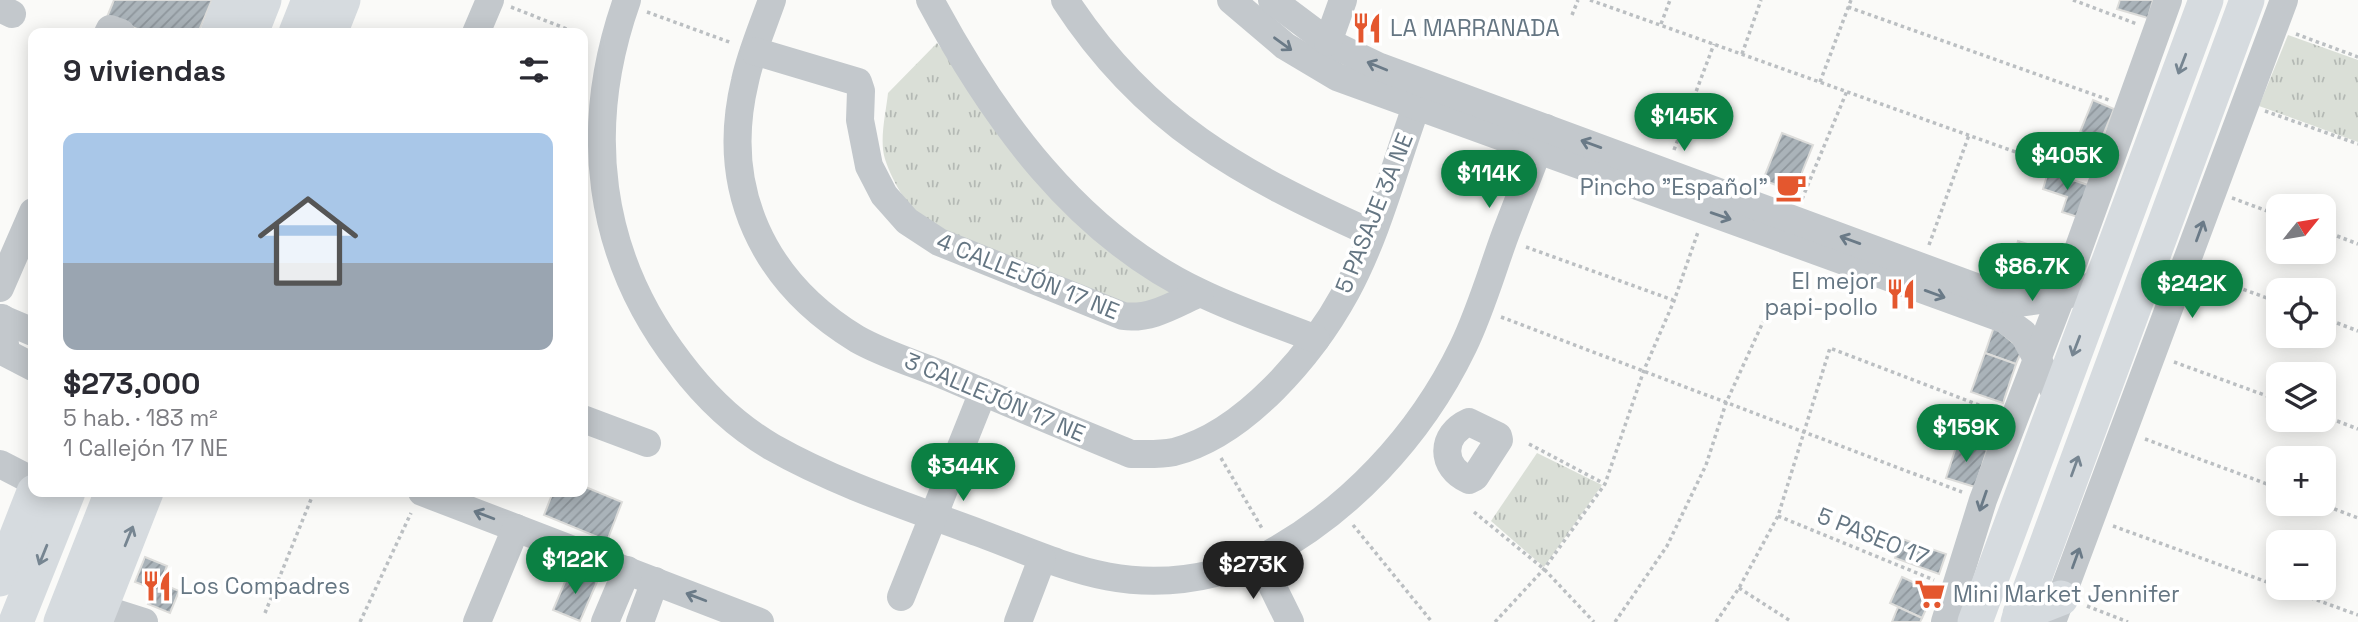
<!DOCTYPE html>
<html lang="es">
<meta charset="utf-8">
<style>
:root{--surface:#fff;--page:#f7f7f7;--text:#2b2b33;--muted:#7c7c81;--accent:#0b8043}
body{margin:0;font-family:"Space Grotesk",sans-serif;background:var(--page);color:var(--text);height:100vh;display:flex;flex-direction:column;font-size:26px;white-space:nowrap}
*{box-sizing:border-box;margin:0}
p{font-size:23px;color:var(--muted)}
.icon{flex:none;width:38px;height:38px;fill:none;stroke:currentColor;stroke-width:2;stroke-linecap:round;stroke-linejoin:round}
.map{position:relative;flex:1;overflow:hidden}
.details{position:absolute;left:28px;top:28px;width:560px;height:469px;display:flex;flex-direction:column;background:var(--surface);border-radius:14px;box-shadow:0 4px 18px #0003}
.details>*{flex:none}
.needle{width:46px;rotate:60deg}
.tools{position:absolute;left:2266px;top:194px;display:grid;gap:14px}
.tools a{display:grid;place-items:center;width:70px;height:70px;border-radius:14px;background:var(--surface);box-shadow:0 4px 18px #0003;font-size:35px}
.price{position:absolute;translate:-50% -60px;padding:0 16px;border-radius:24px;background:var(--accent);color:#fff;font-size:23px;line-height:46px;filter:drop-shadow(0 2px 4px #0008)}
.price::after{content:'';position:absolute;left:50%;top:42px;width:21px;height:16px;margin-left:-10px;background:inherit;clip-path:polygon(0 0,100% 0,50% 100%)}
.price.current{background:#222;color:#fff}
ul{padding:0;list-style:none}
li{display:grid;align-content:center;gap:14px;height:371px;padding:0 35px}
li span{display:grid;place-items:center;height:217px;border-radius:14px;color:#555}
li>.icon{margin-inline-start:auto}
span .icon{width:126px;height:126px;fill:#fffc;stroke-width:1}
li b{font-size:30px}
h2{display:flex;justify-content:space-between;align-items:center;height:84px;padding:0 35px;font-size:30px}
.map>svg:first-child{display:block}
</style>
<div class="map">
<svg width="2358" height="622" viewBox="0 0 2358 622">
<defs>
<pattern id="grass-tufts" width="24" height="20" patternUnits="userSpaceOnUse" patternTransform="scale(1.75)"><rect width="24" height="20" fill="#dadfd7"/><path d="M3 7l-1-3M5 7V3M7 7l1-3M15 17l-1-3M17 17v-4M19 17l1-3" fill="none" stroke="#b4b9b4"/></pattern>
<pattern id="building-hatch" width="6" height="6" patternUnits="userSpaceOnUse" patternTransform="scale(1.75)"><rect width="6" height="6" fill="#aab3b9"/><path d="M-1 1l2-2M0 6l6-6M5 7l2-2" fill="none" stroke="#8e969c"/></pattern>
</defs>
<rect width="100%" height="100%" fill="#fafaf8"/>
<g fill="url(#grass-tufts)">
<polygon points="2288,35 2358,60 2358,142 2259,106"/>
<path d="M937,43L1028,158L1188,287L1154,309L1119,305L929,229C911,211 893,184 885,159C879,140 886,113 888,93Z"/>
<polygon points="1537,453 1602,485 1544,567 1491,521"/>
</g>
<g fill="url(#building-hatch)" stroke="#dcdcda" stroke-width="2">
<polygon points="114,0 212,0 198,33 147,33 107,17"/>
<polygon points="2120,0 2153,0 2148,18 2117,9"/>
<polygon points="2093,100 2114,109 2101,140 2080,132"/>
<polygon points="1782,133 1813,145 1794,192 1763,180"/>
<polygon points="2048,172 2088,185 2078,217 2062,212 2067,197 2043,189"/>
<polygon points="2018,241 2063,255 2060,267 2050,276 2032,281 1986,267 1990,252 2013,259"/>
<polygon points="1994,327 2022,350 2016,364 1985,353"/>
<polygon points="1985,353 2016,364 2003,403 1971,392"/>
<polygon points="1958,441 1987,450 1975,487 1946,478"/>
<polygon points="583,486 622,502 607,541 544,515 553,492 583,492"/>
<polygon points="1902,539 1946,554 1939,574 1895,558"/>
<polygon points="145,557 167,566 160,583 179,591 170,613 148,604 154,589 135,582"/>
<polygon points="570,570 597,582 580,621 553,610"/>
<polygon points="1902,577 1934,592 1922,618 1890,603"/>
<polygon points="1898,607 1922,618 1920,622 1892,622"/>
</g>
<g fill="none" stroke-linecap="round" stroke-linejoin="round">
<g stroke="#bbbfc2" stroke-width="3.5" stroke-dasharray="3.5 3.5" stroke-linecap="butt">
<polyline points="1590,0 2080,175"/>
<polyline points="2073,0 2137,24"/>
<polyline points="511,7 577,33"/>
<polyline points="1848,7 2109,100"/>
<polyline points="647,12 732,43"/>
<polyline points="1572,15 1578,0"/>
<polyline points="1661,24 1670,0"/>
<polyline points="2296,34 2358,57"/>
<polyline points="1742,54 1761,0"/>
<polyline points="1820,82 1851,0"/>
<polyline points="2265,111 2358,144"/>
<polyline points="1674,150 1714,44"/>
<polyline points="2232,198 2278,215"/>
<polyline points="1802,199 1847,91"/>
<polyline points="2324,231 2358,244"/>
<polyline points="1929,245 1969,135"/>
<polyline points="1526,247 1673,300"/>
<polyline points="2204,275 2278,302"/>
<polyline points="1501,317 1962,492"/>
<polyline points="2324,318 2358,331"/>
<polyline points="2174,362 2278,400"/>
<polyline points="2324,416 2358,429"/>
<polyline points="2145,439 2278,488"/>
<polyline points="1529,444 1605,484 1644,370 1674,301 1698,232"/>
<polyline points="1221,458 1263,530"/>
<polyline points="2321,504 2358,518"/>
<polyline points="1474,512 1544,569 1594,622"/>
<polyline points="1778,516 1934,580"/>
<polyline points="1353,525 1432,622"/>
<polyline points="2113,526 2278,586"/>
<polyline points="1739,588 1792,622"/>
<polyline points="2284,588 2358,615"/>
<polyline points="2087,606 2128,622"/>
<polyline points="265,613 314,492"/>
<polyline points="360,622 411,513"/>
<polyline points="1495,622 1544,569 1605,484"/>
<polyline points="1615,622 1667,546 1706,465 1726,403 1763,322"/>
<polyline points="1716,622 1739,588 1778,516 1830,348 1992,410"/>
</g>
<g stroke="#c3c8cc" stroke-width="28">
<path d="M627,0C582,127 596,255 680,363C705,396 736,426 772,447C837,484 912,508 982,534C1064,565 1124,596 1216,573C1230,570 1246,566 1260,559C1348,513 1420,436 1463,347C1480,312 1491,274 1504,238C1518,201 1533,165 1546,128"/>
<path d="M772,0C763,26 751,53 745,81C719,189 763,282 857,339C885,355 920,365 950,378C1010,404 1071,429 1131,454C1145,454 1160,455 1174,452C1245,434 1312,354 1346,292C1377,235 1394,168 1416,107"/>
<path d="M930,0C993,118 1077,235 1201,293C1238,311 1278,324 1316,339"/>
<path d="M1065,0C1145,123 1242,175 1371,233"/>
<polyline points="1231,0 1285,46 1337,77 2004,319 2023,333 2057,396"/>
<polyline points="1272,0 1328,42 1380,67 2019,303 2061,297 2100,283"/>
<polyline points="0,8 12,14"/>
<polyline points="108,33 110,29 121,33"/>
<polyline points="476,33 490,0"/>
<polyline points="1328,42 1343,0"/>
<path d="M754,51L858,82L861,91L860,120L869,166L884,195L907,221L939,242L1123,316C1151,320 1175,304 1200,293"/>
<polyline points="0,288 33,212"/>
<polyline points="0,318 33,332"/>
<polyline points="2,318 6,353 33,367"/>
<polyline points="583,419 647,443"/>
<path d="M1469,422L1498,436L1499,440L1475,477L1469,480C1440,467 1440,435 1469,422Z"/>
<polyline points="0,464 33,481"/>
<polyline points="422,492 760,622"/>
<polyline points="1259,559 1290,622"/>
<polyline points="901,597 983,392"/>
<polyline points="100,608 144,622"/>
<polyline points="477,622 516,528"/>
<polyline points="605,622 627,570"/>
<polyline points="640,622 655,581"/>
<polyline points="1018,622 1042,559"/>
<polyline points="1945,622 1983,500 2061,297 2168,0"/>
<polyline points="2052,622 2284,0"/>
</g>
<g stroke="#d6dbdf" stroke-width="35">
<polyline points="218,33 231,0"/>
<polyline points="251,33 264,0"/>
<polyline points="296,33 309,0"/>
<polyline points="330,33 343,0"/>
<polyline points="0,579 34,492"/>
<polyline points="2020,614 2061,598"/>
<polyline points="16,622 68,492"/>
<polyline points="61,622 112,492"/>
<polyline points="95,622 146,492"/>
<polyline points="1975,622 2206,0"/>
<polyline points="2018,622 2247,0"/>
</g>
</g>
<defs><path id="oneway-shaft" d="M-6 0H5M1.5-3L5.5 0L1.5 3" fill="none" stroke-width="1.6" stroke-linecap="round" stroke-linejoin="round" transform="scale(1.75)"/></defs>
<g stroke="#6a7a87">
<use href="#oneway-shaft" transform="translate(1283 44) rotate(36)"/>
<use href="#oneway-shaft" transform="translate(1377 66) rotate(-158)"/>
<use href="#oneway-shaft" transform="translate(1591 144) rotate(-160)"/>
<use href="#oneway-shaft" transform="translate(1721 216) rotate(19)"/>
<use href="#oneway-shaft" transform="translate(2200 231) rotate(-70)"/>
<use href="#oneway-shaft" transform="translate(1850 240) rotate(-160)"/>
<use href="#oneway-shaft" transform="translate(1935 294) rotate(20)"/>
<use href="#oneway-shaft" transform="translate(1983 501) rotate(109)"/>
<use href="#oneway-shaft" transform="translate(484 515) rotate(-159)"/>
<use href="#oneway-shaft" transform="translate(2076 558) rotate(-70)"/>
<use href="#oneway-shaft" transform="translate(696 597) rotate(-159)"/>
</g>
<g stroke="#768591">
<use href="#oneway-shaft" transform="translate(2182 64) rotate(111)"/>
<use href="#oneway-shaft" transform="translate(2076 346) rotate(111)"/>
<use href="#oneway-shaft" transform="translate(2075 466) rotate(-70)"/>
<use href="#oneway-shaft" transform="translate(129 536) rotate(-68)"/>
<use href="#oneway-shaft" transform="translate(43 555) rotate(112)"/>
</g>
<defs>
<g id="restaurant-bare" transform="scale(2.415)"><path d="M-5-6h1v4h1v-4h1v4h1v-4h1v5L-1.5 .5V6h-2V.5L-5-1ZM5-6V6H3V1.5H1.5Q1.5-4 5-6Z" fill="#e4572e" stroke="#fff" stroke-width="2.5" paint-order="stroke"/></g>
<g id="cafe-bare" transform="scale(2.415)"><path d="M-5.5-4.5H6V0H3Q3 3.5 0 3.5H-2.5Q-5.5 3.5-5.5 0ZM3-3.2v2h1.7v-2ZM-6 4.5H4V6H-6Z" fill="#e4572e" stroke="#fff" stroke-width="2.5" paint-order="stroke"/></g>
<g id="supermarket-bare" transform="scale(2.415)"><path d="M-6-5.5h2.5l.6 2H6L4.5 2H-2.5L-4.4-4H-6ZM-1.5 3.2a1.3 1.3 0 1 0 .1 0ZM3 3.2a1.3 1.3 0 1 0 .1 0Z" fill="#e4572e" stroke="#fff" stroke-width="2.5" paint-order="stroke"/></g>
</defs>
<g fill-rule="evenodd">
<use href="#restaurant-bare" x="1367" y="28"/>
<use href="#cafe-bare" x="1791" y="187"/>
<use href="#restaurant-bare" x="1901" y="294"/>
<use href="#restaurant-bare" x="157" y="586"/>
<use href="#supermarket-bare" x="1930" y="594"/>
</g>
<g text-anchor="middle" stroke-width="7" stroke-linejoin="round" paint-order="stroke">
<g font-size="23" fill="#657683" stroke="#fff" text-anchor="start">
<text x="1390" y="36">LA MARRANADA</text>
<text x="1768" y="195" text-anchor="end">Pincho "Español"</text>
<text x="1878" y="289" text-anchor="end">El mejor<tspan x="1878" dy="26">papi-pollo</tspan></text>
<text x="180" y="594">Los Compadres</text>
<text x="1953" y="602">Mini Market Jennifer</text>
</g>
<g font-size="23" fill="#657683" stroke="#fff">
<text transform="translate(1374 213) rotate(-68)" y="8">5 PASAJE 3A NE</text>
<text transform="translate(1028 276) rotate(22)" y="8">4 CALLEJÓN 17 NE</text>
<text transform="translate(995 397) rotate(23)" y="8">3 CALLEJÓN 17 NE</text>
<text transform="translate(1873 536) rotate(22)" y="8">5 PASEO 17</text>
</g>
</g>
</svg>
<div class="tools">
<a><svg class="needle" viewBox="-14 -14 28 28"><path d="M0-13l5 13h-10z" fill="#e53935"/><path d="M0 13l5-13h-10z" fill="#7c7c81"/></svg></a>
<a><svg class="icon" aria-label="locate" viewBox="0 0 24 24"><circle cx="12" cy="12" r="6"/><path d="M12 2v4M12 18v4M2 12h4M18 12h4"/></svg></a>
<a><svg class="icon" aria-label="layers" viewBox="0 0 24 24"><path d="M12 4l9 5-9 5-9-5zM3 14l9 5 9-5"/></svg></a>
<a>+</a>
<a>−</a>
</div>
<b class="price" style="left:1684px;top:153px">$145K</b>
<b class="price" style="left:2067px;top:192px">$405K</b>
<b class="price" style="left:1489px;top:210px">$114K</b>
<b class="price" style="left:2032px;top:303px">$86.7K</b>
<b class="price" style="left:2192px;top:320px">$242K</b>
<b class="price" style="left:1966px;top:464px">$159K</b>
<b class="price" style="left:963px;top:503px">$344K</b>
<b class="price" style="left:575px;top:596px">$122K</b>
<b class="price current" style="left:1253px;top:601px">$273K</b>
<section class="details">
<h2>9 viviendas<svg class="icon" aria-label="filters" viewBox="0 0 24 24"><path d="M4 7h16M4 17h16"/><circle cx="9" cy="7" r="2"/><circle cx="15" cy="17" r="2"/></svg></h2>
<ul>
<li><span style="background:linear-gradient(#a9c7e8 60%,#9aa5b1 0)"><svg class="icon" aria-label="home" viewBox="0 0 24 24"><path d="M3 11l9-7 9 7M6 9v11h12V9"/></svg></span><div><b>$273,000</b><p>5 hab. · 183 m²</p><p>1 Callejón 17 NE</p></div></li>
</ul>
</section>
</div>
